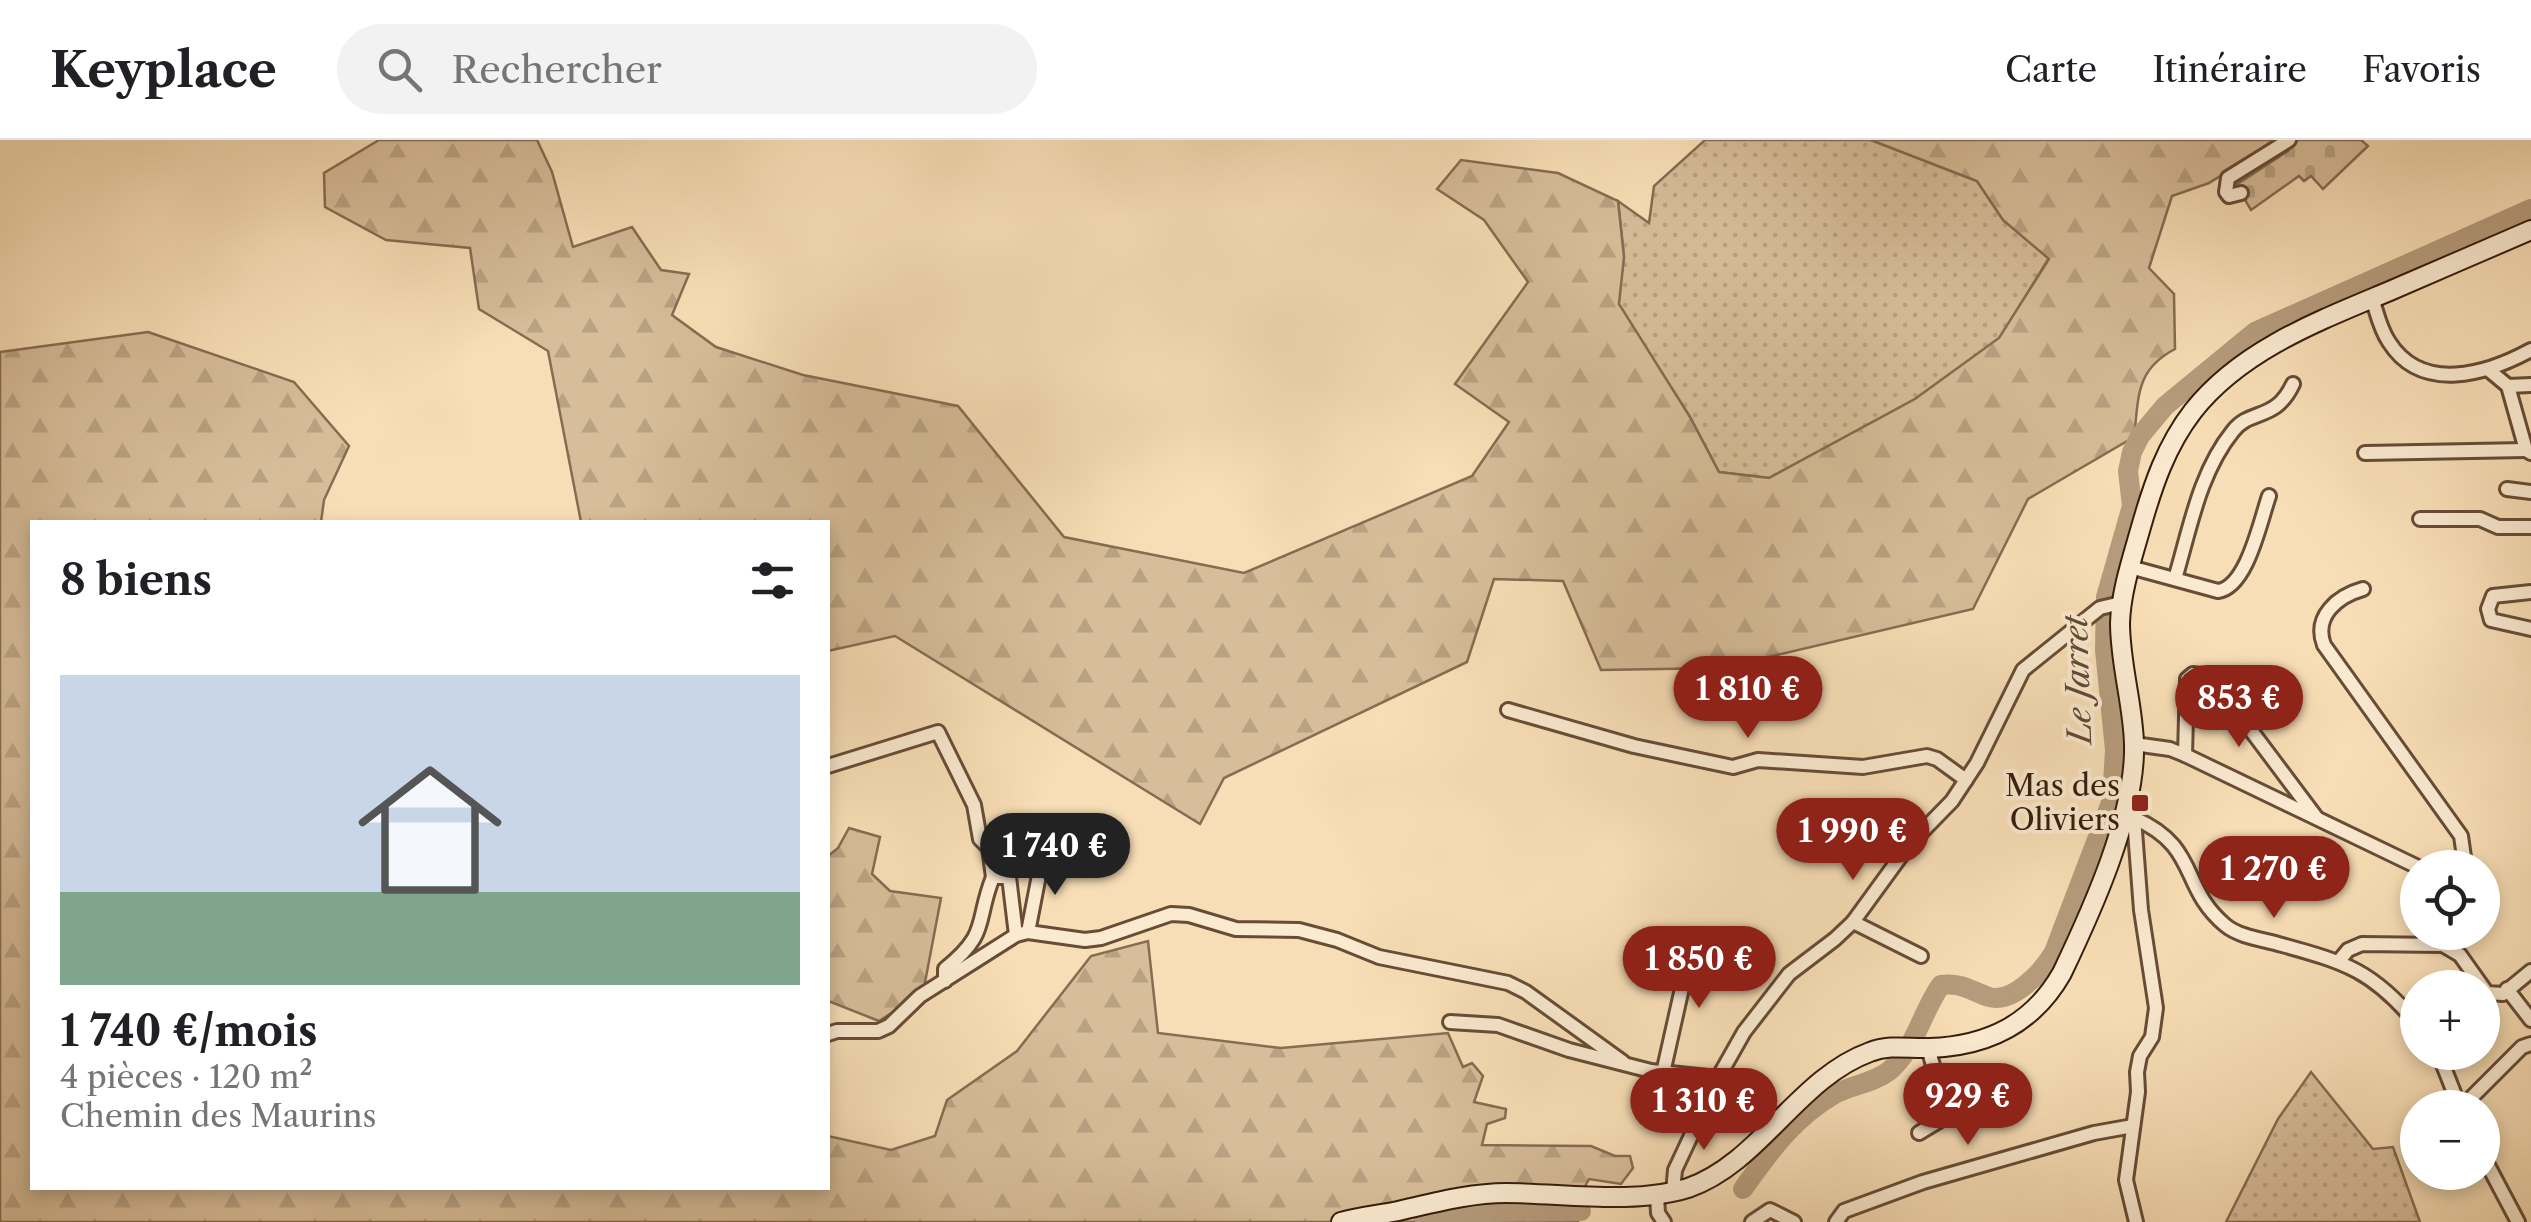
<!DOCTYPE html>
<html lang="fr">
<meta charset="utf-8">
<style>
:root{--surface:#fff;--page:#f2f2f2;--text:#202124;--muted:#757577;--line:#e0e0e0;--accent:#8f2418}
body{margin:0;font-family:"Libre Caslon Text",serif;background:var(--page);color:var(--text);height:100vh;display:flex;flex-direction:column;font-size:38px;white-space:nowrap}
*{box-sizing:border-box;margin:0}
p{font-size:32px;color:var(--muted)}
.icon{flex:none;width:55px;height:55px;fill:none;stroke:currentColor;stroke-width:2;stroke-linecap:round;stroke-linejoin:round}
.map{position:relative;flex:1;overflow:hidden}
.sheet{position:absolute;left:30px;top:380px;width:800px;height:670px;display:flex;flex-direction:column;background:var(--surface);border-radius:0px;box-shadow:0 5px 15px #0003}
.sheet>*{flex:none}
.controls{position:absolute;left:2400px;top:710px;display:grid;gap:20px}
.controls a{display:grid;place-items:center;width:100px;height:100px;border-radius:50%;background:var(--surface);box-shadow:0 5px 15px #0003;font-size:50px}
.price{position:absolute;translate:-50% -85px;padding:0 22px;border-radius:35px;background:var(--accent);color:#fff;font-size:32px;line-height:65px;filter:drop-shadow(0 2px 5px #0008)}
.price::after{content:'';position:absolute;left:50%;top:60px;width:30px;height:22px;margin-left:-15px;background:inherit;clip-path:polygon(0 0,100% 0,50% 100%)}
.price.active{background:#222;color:#fff}
ul{padding:0;list-style:none}
li{display:grid;align-content:center;gap:20px;height:530px;padding:0 30px}
li+li{border-top:2px solid var(--line)}
li span{display:grid;place-items:center;height:310px;border-radius:0px;color:#555}
li>.icon{margin-inline-start:auto}
span .icon{width:180px;height:180px;fill:#fffc;stroke-width:1}
li b{font-size:42px}
h2{display:flex;justify-content:space-between;align-items:center;height:120px;padding:0 30px;font-size:42px}
header{display:flex;align-items:center;gap:60px;box-sizing:border-box;height:140px;padding:0 50px;background:var(--surface);border-bottom:2px solid var(--line)}
header strong{font-size:48px}
nav{display:flex;gap:55px;margin-inline-start:auto;font-size:35px}
.search{width:700px;height:90px;background:var(--page);display:flex;align-items:center;gap:25px;box-sizing:border-box;padding:0 35px;border-radius:55px;color:var(--muted);font-size:38px}
.map>svg:first-child{display:block}
</style>
<header>
<strong>Keyplace</strong>
<div class="search"><svg class="icon" aria-label="search" viewBox="0 0 24 24"><circle cx="10" cy="10" r="6"/><path d="M15 15l6 6"/></svg>Rechercher</div>
<nav><a>Carte</a><a>Itinéraire</a><a>Favoris</a></nav>
</header>
<div class="map">
<svg width="2531" height="1082" viewBox="0 0 2531 1082">
<defs>
<pattern id="grass-dots" width="8" height="8" patternUnits="userSpaceOnUse" patternTransform="scale(2.5)"><rect width="8" height="8" fill="#d7bd99"/><path d="M2 2h.1M6 6h.1" fill="none" stroke="#b9a282" stroke-width="1.8" stroke-linecap="round"/></pattern>
<pattern id="forest-firs" width="22" height="20" patternUnits="userSpaceOnUse" patternTransform="scale(2.5)"><rect width="22" height="20" fill="#d7bd99"/><path d="M5 1l3.5 6h-7zM16 11l3.5 6h-7z" fill="#b9a282"/></pattern>
<pattern id="cemetery-stones" width="16" height="16" patternUnits="userSpaceOnUse" patternTransform="scale(2.5)"><rect width="16" height="16" fill="#d7bd99"/><path d="M2 7V4a2 2 0 0 1 4 0v3zM10 15v-3a2 2 0 0 1 4 0v3z" fill="#b9a282"/></pattern>
</defs>
<rect width="100%" height="100%" fill="#f8deb6"/>
<filter id="stains"><feTurbulence type="fractalNoise" baseFrequency=".002" numOctaves="4"/><feColorMatrix values="0 0 0 0 .2 0 0 0 0 .09 0 0 0 0 .02 0 0 0 .5 -.17"/></filter>
<radialGradient id="worn" r=".72"><stop offset=".6" stop-color="#630" stop-opacity="0"/><stop offset="1" stop-color="#630" stop-opacity=".3"/></radialGradient>
<g fill="url(#grass-dots)" stroke="#876c52" stroke-width="2.5">
<polygon points="1705,0 1871,0 1977,41 2003,80 2049,118 2000,198 1915,259 1769,338 1719,332 1690,277 1618,164 1624,117 1618,61 1649,83 1654,46"/>
<polygon points="2311,932 2373,1009 2393,1007 2420,1082 2226,1082 2278,979"/>
</g>
<g fill="url(#forest-firs)" stroke="#876c52" stroke-width="2.5">
<path d="M379,0H537L552,32L573,107L632,87L661,130L689,134L672,175L716,207L803,235L958,266L1064,397L1244,433L1472,336L1509,282L1455,244L1528,142L1484,80L1437,49L1461,20L1558,33L1618,61L1624,117L1619,164L1690,277L1719,332L1769,338L1915,259L1999,198L2049,119L2003,80L1977,41L1871,0H2277L2209,43L2172,56L2149,128L2174,154L2175,209C2135,230 2139,257 2134,297L2028,359L1973,469L1722,528L1601,530L1563,441L1494,439L1467,522L1224,638L1200,684L895,496L828,511V382H581L548,211L479,169L470,108L386,100L325,67L324,33Z"/>
<polygon points="148,192 294,242 349,306 324,360 321,382 32,382 32,1048 828,1048 828,996 891,1010 935,996 947,960 1017,911 1091,816 1148,801 1158,893 1281,908 1448,893 1463,927 1472,923 1483,936 1474,962 1506,969 1505,978 1487,984 1482,1005 1591,1006 1615,1016 1630,1016 1633,1028 1621,1044 1589,1039 1575,1065 1578,1082 0,1082 0,212"/>
<polygon points="849,688 880,697 872,734 890,751 941,758 923,853 879,881 828,861 828,716 838,708"/>
</g>
<polygon fill="url(#cemetery-stones)" stroke="#876c52" stroke-width="2.5" points="2295,0 2361,0 2368,6 2323,49 2311,36 2304,41 2299,36 2251,70 2236,45 2288,11"/>
<g fill="none" stroke-linecap="round" stroke-linejoin="round">
<g stroke="#b69c7c" stroke-width="20">
<path d="M1743,1049C1769,1013 1793,978 1833,955C1850,945 1872,944 1889,931C1915,910 1922,871 1941,845C1961,842 1971,851 1989,857C2013,864 2043,831 2054,812L2112,660L2115,610L2105,510L2106,457L2132,366L2128,331L2132,312L2140,296L2165,266L2255,192L2531,69"/>
<polyline points="1425,1082 1491,1072 1581,1071"/>
</g>
<g stroke="#674c36" stroke-width="18">
<g id="minor">
<polyline points="2241,53 2229,56 2226,52 2228,38 2289,0"/>
<path d="M2372,158C2377,173 2380,189 2389,202C2422,254 2487,234 2531,210"/>
<polyline points="2490,231 2508,246 2526,310 2531,313"/>
<polyline points="2508,246 2531,245"/>
<polyline points="2365,313 2526,310"/>
<polyline points="2507,349 2531,352"/>
<polyline points="2420,379 2480,379 2498,387 2531,387"/>
<path d="M2130,427L2218,451C2247,447 2260,382 2269,356"/>
<path d="M2175,439C2190,389 2199,333 2233,291C2251,268 2275,282 2293,244"/>
<path d="M2363,449C2338,456 2313,476 2324,505L2461,696L2464,717L2457,728"/>
<polyline points="2531,452 2493,456 2488,469 2491,480 2531,489"/>
<polyline points="1508,570 1634,606 1733,627 1758,620 1863,627 1927,616 1937,619 1966,640"/>
<polyline points="2134,604 2170,609 2185,615 2420,728"/>
<polyline points="2185,615 2187,539 2193,534 2209,536 2214,541 2316,677"/>
<polyline points="828,626 938,592 974,665 980,699 989,708 993,737"/>
<polyline points="2125,674 2134,678 2141,770 2156,868 2152,897 2140,916 2137,932 2138,952 2126,1040 2136,1082"/>
<path d="M2134,678C2200,707 2179,746 2225,785C2238,796 2259,799 2275,803C2343,822 2371,828 2418,885"/>
<polyline points="1853,782 1921,816"/>
<polyline points="1028,792 1041,725"/>
<polyline points="2339,821 2348,810 2362,804 2443,805 2460,815 2487,853 2503,854 2531,831"/>
<path d="M945,841V829C990,793 975,782 993,737H1009L1016,795"/>
<polyline points="2507,849 2531,880"/>
<polyline points="1450,882 1498,885 1569,910 1651,931 1718,938"/>
<polyline points="828,894 837,891 878,891 889,886 920,856 1016,795 1028,792 1085,800 1101,798 1171,774 1189,775 1236,789 1299,790 1337,800 1379,817 1508,843 1526,852 1623,922"/>
<polyline points="2438,912 2460,968"/>
<polyline points="1663,933 1685,835 1698,798"/>
<polyline points="2461,968 2522,907 2531,904"/>
<polyline points="1919,993 1942,979 1946,970 1928,908"/>
<polyline points="2482,1014 2518,1082"/>
<polyline points="1673,1052 1675,1030 1718,938 1744,892 1789,834 1835,799 1853,782 1909,705 1952,661 1977,623 2023,530 2100,468 2121,463"/>
<polyline points="1657,1055 1658,1073 1664,1082"/>
<polyline points="1752,1082 1770,1070 1794,1082"/>
<polyline points="1836,1082 1844,1071 1923,1042 2094,993 2133,986"/>
</g>
</g>
<g stroke="#371c0b" stroke-width="22">
<path id="secondary" d="M1341,1082C1358,1077 1376,1075 1393,1072C1430,1064 1468,1053 1506,1053C1562,1053 1634,1065 1688,1048C1760,1023 1798,938 1870,912C1890,904 1910,909 1930,908C1988,906 2033,884 2062,833C2092,770 2136,674 2134,604C2133,564 2120,524 2120,483C2121,451 2132,419 2141,387C2153,345 2166,306 2193,271C2242,209 2321,180 2392,150C2438,130 2485,110 2531,90"/>
</g>
<use href="#minor" stroke="#faead0" stroke-width="12"/>
<use href="#secondary" stroke="#faead0" stroke-width="18"/>
</g>
<rect fill="#8f2418" stroke="#faead0" stroke-width="4" x="2130" y="653" width="20" height="20" rx="5"/>
<g text-anchor="middle" stroke-width="8" stroke-linejoin="round" paint-order="stroke">
<g font-size="30" fill="#371c0b" stroke="#faead0" text-anchor="end">
<text x="2120" y="656">Mas des<tspan x="2120" dy="34">Oliviers</tspan></text>
</g>
<g font-size="32" font-style="italic" fill="#634933" stroke="#faead0">
<text transform="translate(2078 540) rotate(-92)" y="11">Le Jarret</text>
</g>
</g>
<rect width="100%" height="100%" filter="url(#stains)"/>
<rect width="100%" height="100%" fill="url(#worn)"/>
</svg>
<div class="controls">
<a><svg class="icon" aria-label="locate" viewBox="0 0 24 24"><circle cx="12" cy="12" r="6"/><path d="M12 2v4M12 18v4M2 12h4M18 12h4"/></svg></a>
<a>+</a>
<a>−</a>
</div>
<b class="price" style="left:1748px;top:601px">1 810 €</b>
<b class="price" style="left:2239px;top:610px">853 €</b>
<b class="price" style="left:1853px;top:743px">1 990 €</b>
<b class="price active" style="left:1055px;top:758px">1 740 €</b>
<b class="price" style="left:2274px;top:781px">1 270 €</b>
<b class="price" style="left:1699px;top:871px">1 850 €</b>
<b class="price" style="left:1968px;top:1008px">929 €</b>
<b class="price" style="left:1704px;top:1013px">1 310 €</b>
<section class="sheet">
<h2>8 biens<svg class="icon" aria-label="filters" viewBox="0 0 24 24"><path d="M4 7h16M4 17h16"/><circle cx="9" cy="7" r="2"/><circle cx="15" cy="17" r="2"/></svg></h2>
<ul>
<li><span style="background:linear-gradient(#c9d6e8 70%,#7fa58c 0)"><svg class="icon" aria-label="home" viewBox="0 0 24 24"><path d="M3 11l9-7 9 7M6 9v11h12V9"/></svg></span><div><b>1 740 €/mois</b><p>4 pièces · 120 m²</p><p>Chemin des Maurins</p></div></li>
</ul>
</section>
</div>
